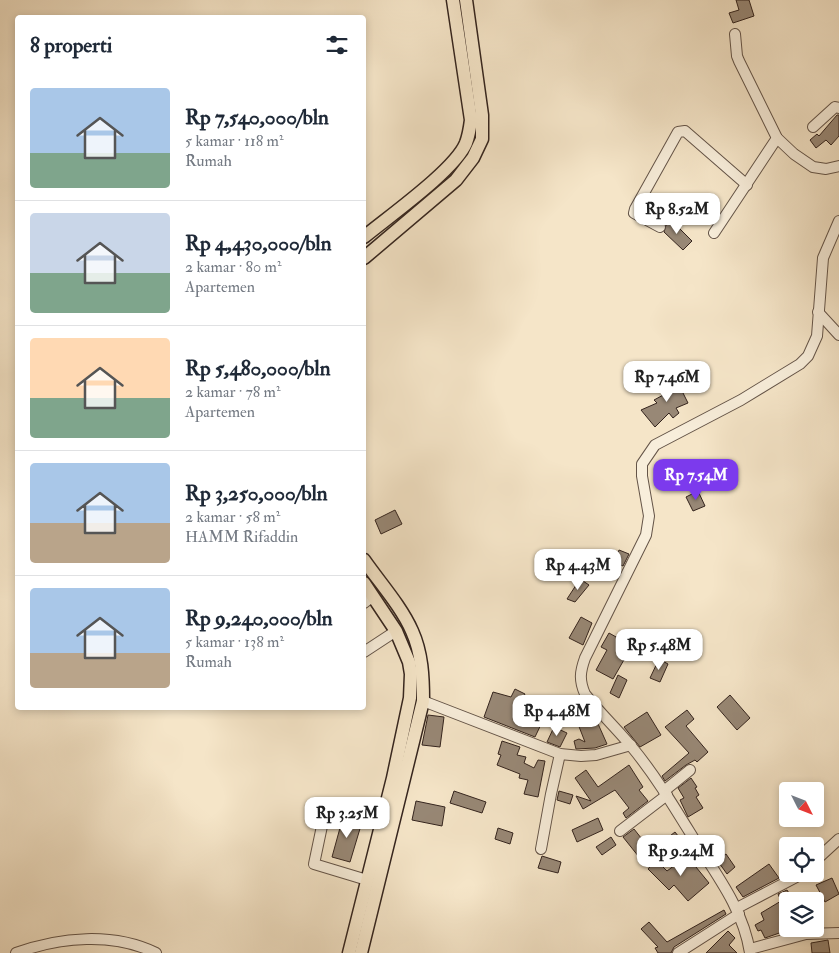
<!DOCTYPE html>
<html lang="id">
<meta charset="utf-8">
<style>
:root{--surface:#fff;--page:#f6f6f7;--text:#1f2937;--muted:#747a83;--line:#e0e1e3;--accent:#7c3aed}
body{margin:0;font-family:"IM FELL Double Pica",serif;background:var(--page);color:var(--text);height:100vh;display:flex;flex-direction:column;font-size:19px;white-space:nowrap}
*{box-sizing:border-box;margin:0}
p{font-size:16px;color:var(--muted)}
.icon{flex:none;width:28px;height:28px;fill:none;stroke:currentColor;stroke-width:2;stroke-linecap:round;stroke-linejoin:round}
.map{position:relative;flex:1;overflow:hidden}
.details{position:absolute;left:15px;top:15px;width:351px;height:695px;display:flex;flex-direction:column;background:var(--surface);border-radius:5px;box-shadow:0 2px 8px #0003}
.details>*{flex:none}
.needle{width:32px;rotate:132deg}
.fabs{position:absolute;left:779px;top:782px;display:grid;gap:10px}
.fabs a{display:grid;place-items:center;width:45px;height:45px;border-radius:5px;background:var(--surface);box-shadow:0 2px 8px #0003;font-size:25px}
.price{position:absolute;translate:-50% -42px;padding:0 11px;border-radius:10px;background:#fff;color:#222;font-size:16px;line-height:32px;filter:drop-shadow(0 1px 2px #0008)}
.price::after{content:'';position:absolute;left:50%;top:30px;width:15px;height:11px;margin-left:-8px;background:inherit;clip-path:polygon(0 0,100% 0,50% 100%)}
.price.current{background:var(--accent);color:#fff}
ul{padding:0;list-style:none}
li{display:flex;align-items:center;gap:15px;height:125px;padding:0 15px}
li+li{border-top:1px solid var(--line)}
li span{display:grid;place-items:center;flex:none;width:140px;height:100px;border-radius:5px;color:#555}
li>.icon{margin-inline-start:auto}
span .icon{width:60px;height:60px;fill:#fffc;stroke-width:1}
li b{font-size:21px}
h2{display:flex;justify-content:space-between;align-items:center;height:60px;padding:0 15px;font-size:21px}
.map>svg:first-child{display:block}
</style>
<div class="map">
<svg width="839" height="953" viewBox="0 0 839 953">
<rect width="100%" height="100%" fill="#f5e5c8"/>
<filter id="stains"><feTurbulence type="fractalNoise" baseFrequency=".004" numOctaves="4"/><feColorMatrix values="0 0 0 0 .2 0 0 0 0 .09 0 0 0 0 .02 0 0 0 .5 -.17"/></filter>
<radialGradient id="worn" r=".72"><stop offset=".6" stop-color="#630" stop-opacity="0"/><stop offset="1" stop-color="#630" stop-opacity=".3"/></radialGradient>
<g fill="#988876" stroke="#34241e">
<polygon points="736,0 749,0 754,16 733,23 729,13 739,10"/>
<polygon points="837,115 839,115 839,136 831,145 826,140 816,148 810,140 817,134 819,136"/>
<polygon points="672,221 692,241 683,250 664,232 666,225"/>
<polygon points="678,376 684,385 681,389 688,403 676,408 679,413 673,418 669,413 655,427 641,410 657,403 654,400 667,393 665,390"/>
<polygon points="698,491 705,506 693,511 686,497"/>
<polygon points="395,510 402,524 381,534 375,520"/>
<polygon points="619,550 629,554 623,566 614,562"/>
<polygon points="580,579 589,585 575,602 567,599"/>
<polygon points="581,617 592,623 583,645 569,638"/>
<polygon points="609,633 634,647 628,660 625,658 613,679 596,670 607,650 601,647"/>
<polygon points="659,659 668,664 660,682 650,678"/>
<polygon points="618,675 627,680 619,698 610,693"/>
<polygon points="515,689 525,694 519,705 545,716 535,737 484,717 493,692 511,697"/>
<polygon points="730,695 750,718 737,730 717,707"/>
<polygon points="687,710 694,719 686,726 708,752 697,762 695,760 686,765 665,781 662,776 689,753 665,727"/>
<polygon points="647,712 661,735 640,747 624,727"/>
<polygon points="428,715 444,717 440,747 422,745"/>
<polygon points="595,717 607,744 595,748 576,749 574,741 579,739 585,742 578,724"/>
<polygon points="554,727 567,733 560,747 547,742"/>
<polygon points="502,741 520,747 517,755 526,757 524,763 534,768 538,760 545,761 538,797 524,794 528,780 519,778 520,774 497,765 501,755 498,754"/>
<polygon points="629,765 643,787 639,790 648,801 626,818 623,813 629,808 615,790 583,809 576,796 591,801 575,778 586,770 598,787"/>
<polygon points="691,778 697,787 695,788 699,795 696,797 703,808 688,817 680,800 684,798 678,788"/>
<polygon points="454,791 486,802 482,813 450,803"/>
<polygon points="559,791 573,795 570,804 557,800"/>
<polygon points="416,801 445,807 442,826 412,820"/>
<polygon points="343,817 362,822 350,862 332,857"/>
<polygon points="598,818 603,830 577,842 572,830"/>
<polygon points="498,828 513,833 510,844 495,839"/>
<polygon points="634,829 649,848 639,857 623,837"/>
<polygon points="675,832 682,841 659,859 652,850"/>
<polygon points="611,837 616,845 602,855 596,847"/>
<polygon points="726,854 735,867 727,874 717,860"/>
<polygon points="542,856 561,862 558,873 538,868"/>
<polygon points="687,856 709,883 688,901 674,885 669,890 648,869 656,860 667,871"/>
<polygon points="769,864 779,878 743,897 736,887"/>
<polygon points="832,878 839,894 825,902 816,885"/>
<polygon points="787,890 794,901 788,901 788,930 765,938 761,930 758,931 755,925 764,920 761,913 781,901 778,894"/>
<polygon points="724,910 726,914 674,947 671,953 658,953 655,948 658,947 641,929 649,922 667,942"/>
<polygon points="728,931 735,938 729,945 737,953 706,953"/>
<polygon points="828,940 830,953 812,953 811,943"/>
</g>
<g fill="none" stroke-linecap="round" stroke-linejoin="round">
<g stroke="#645448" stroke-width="12">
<g id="minor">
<polyline points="735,34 737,56 739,61 777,138 794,154 813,167 826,169 839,166"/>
<polyline points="813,127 835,107 839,108"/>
<polyline points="660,227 634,213 635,209 678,132 685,131 747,185"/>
<polyline points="714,233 777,138"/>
<polyline points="818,312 839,335"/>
<polyline points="364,603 373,596"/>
<polyline points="364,652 396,631"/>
<polyline points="423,701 560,754 581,756 596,755 631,745"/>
<polyline points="664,791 690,770"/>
<polyline points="322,826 314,864 367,880"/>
<polyline points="620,831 667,795"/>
<polyline points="541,849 551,794 560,754"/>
<polyline points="815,861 839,839"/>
<polyline points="737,908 802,874"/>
<polyline points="750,949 806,934 839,933"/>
<path d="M16,953C60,937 113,932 156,953"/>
<polyline points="678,953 739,914"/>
<path d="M750,953C744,912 719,878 697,844C676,810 656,776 631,746C616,728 599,712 585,694C579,680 580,672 585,658L646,535L649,516L642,476V464L655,445L741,400L800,364L808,356L817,336L823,258L839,221"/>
</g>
</g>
<g stroke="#34241e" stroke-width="15">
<g id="major">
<path d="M364,237C388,217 455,170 466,143C469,135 470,128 471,120L453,0"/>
<polyline points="364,258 456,180 473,158 482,139 482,115 466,0"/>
<polyline points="349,953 393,778 410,698 411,674 409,662 396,631 364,583"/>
<path d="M361,953L423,701C423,677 422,653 412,631C401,606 380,583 364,560"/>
</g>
</g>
<use href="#minor" stroke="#f8eedb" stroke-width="10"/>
<use href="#major" stroke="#f5e5c8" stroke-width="12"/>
</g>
<rect width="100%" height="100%" filter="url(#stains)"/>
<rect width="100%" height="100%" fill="url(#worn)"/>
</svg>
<div class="fabs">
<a><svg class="needle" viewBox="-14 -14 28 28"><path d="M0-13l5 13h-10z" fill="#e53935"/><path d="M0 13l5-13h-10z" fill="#747a83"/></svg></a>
<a><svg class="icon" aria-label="locate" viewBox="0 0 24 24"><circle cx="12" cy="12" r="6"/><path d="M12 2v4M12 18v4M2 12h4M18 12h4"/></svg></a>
<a><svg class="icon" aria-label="layers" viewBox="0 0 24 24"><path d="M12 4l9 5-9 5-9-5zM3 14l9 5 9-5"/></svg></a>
</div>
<b class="price" style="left:677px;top:235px">Rp 8.52M</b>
<b class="price" style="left:667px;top:403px">Rp 7.46M</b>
<b class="price current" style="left:696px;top:501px">Rp 7.54M</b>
<b class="price" style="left:578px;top:591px">Rp 4.43M</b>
<b class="price" style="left:659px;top:671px">Rp 5.48M</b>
<b class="price" style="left:557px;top:737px">Rp 4.48M</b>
<b class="price" style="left:347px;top:839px">Rp 3.25M</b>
<b class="price" style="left:681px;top:877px">Rp 9.24M</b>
<section class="details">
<h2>8 properti<svg class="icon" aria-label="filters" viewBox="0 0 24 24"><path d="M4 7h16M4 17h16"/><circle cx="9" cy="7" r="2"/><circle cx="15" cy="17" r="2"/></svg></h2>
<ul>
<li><span style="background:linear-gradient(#a9c7e8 65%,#7fa58c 0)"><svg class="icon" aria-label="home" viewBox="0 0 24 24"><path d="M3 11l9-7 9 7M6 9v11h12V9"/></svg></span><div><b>Rp 7,540,000/bln</b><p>5 kamar · 118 m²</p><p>Rumah</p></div></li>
<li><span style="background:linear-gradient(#c9d6e8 60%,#7fa58c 0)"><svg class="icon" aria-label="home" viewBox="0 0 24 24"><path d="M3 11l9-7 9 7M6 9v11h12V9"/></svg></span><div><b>Rp 4,430,000/bln</b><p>2 kamar · 80 m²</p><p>Apartemen</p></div></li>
<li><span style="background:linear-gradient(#ffd9b3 60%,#7fa58c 0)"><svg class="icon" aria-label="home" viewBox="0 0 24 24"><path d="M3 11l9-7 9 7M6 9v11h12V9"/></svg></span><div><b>Rp 5,480,000/bln</b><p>2 kamar · 78 m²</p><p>Apartemen</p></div></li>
<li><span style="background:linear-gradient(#a9c7e8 60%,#b9a48a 0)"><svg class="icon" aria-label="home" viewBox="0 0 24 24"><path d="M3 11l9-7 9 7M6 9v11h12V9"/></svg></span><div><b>Rp 3,250,000/bln</b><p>2 kamar · 58 m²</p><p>HAMM Rifaddin</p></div></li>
<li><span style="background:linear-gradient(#a9c7e8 65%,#b9a48a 0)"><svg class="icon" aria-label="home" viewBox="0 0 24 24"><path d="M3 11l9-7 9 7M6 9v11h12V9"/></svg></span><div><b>Rp 9,240,000/bln</b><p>5 kamar · 138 m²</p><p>Rumah</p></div></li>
</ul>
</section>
</div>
